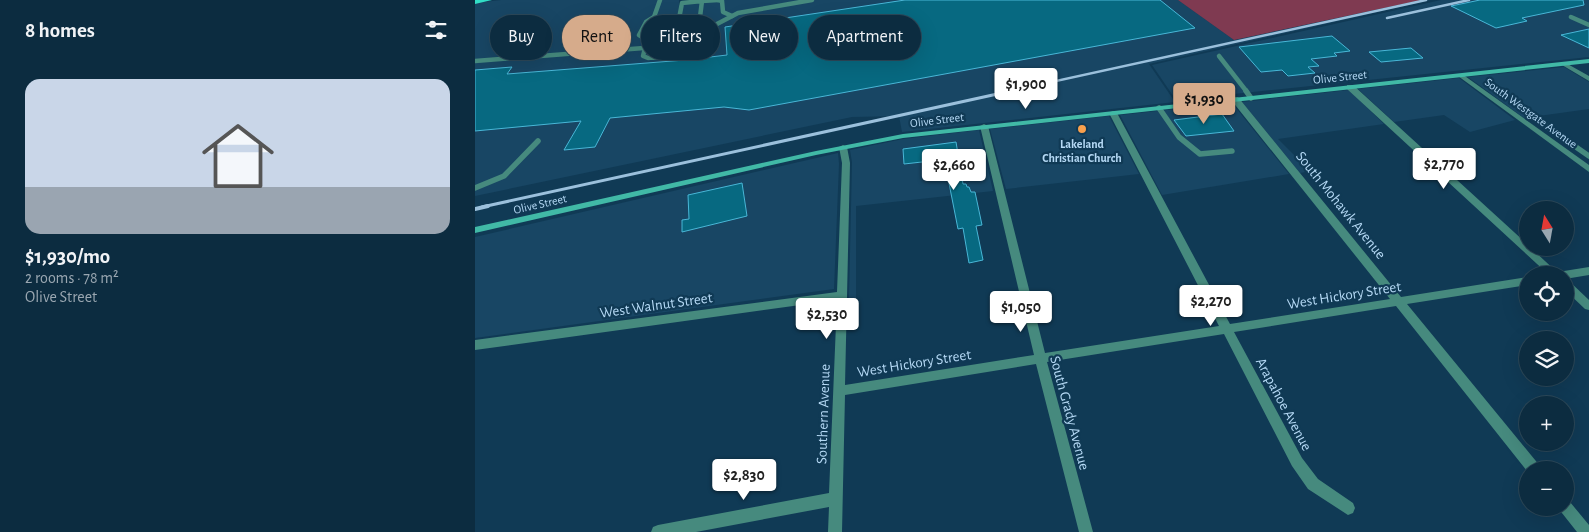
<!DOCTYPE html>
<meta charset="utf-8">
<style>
:root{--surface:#0c2c40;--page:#1a384b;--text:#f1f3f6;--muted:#9aa7b1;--line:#2c4859;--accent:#d6ab8b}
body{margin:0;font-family:"Alegreya Sans",sans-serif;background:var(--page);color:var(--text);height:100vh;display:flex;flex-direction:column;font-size:19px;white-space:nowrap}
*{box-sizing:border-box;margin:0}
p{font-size:16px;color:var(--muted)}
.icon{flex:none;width:28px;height:28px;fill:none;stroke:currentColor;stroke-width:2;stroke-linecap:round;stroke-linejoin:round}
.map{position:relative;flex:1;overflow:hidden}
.side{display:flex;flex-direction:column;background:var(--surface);width:475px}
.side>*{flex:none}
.top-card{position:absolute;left:15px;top:15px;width:475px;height:45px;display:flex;gap:10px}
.needle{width:32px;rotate:349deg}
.tools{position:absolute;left:1044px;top:201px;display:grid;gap:10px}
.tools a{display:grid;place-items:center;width:55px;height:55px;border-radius:50%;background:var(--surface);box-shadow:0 5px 20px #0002,0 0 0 1px var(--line);font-size:25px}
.price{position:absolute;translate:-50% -42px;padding:0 11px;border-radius:5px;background:#fff;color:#222;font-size:16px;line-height:32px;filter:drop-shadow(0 1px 2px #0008)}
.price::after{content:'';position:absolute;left:50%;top:30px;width:15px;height:11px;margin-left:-8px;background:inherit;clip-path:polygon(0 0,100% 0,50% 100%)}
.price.on{background:var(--accent);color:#111}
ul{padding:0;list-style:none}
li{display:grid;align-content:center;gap:10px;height:265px;padding:0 25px}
li span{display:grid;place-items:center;height:155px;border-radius:15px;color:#555}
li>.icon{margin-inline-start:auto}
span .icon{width:90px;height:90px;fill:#fffc;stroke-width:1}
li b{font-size:21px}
h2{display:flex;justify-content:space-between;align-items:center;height:60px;padding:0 25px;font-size:21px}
.tag{padding:0 18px;border-radius:22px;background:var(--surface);box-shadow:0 5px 20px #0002,0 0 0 1px var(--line);font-size:18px;line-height:45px}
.tag.on{background:var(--accent);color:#111}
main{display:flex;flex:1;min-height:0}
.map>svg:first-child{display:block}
</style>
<main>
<section class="side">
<h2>8 homes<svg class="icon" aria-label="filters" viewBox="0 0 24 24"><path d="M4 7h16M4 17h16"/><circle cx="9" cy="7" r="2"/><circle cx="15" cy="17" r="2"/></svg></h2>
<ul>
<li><span style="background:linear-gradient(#c9d6e8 70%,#9aa5b1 0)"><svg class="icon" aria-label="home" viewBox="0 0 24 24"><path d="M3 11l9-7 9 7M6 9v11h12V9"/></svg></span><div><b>$1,930/mo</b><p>2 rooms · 78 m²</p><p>Olive Street</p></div></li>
</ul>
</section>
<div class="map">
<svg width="1114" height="532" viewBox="0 0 1114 532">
<rect width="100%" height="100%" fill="#103a55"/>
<g fill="#184664">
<polygon points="26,0 204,0 204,5 245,0 703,0 759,40 947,0 956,0 674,64 700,102 427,132 424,116 377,117 0,196 0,3"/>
<polygon points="966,0 1114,0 1114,57 701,100 677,65"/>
<polygon points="1089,67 1114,82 1114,109 1049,118 993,77"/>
<polygon points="984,78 1040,120 995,132 969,115 919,122 883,89"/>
<polygon points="874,90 909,124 803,139 835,171 825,173 767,102"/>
<polygon points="757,103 814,174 687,195 645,115"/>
<polygon points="634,116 664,174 531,189 515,129"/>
<polygon points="504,130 518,191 381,206 381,299 374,300 377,162 375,150 428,139"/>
<polygon points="363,153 364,164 359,289 0,338 0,237"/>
</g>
<polygon fill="#7f3a51" points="703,0 947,0 759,40"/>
<g fill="#076981" stroke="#49b7d7">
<polygon points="430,0 685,0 720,28 274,110 249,107 135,118 120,147 89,150 106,121 0,131 0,70 37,67 32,74 210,60 252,55 250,27"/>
<polygon points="1005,0 1108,0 1109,5 1047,18 1052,21 1021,28 976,6"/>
<polygon points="1114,29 1114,48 1086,35"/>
<polygon points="857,36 875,51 859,53 862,56 836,59 844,66 833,67 840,73 813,76 807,70 786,72 764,47"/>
<polygon points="936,48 948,58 906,62 894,52"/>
<polygon points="747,114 759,131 711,136 699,120"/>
<polygon points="481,142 488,184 491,184 492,187 494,187 496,192 500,192 507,225 501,226 508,260 494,263 488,228 483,229 471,168 457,170 456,161 429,164 428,149"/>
<polygon points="267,183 272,216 207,232 207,220 214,219 213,195"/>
</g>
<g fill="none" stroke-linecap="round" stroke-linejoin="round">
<g stroke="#468a7e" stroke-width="4.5">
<polyline points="243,0 247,1 248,12 257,16"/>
<polyline points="227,1 243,0"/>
<path d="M179,17L183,20L181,33L172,40L168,56L173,58C194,56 227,60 242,43L221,35"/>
<polyline points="1096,17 1114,25"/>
<polyline points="220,28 224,25 227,1 207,3 203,24 228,31"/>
<polyline points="172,40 164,35 171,22 179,17 185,0"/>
<polyline points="744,56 772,92"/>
<polyline points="0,61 169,48 221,35 263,13 337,0"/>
</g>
<g stroke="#468a7e" stroke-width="5.5">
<polyline points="771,91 776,98"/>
<polyline points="684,108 704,137 725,154 757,151"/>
<polyline points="1065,122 1114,156"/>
<polyline points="0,188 29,176 63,141"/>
</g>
<g fill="#468a7e" fill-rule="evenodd">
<polygon points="1089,62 1114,76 1114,81 1087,65 1086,64"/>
<polygon points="983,74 987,74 1114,165 1114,172 983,76"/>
<polygon points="872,85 878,85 1052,244 1052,248 1056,248 1084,274 1089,271 1114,267 1114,275 1090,279 1090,275 1074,275 872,89"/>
<polygon points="757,97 763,97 926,297 1052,277 1052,285 932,304 1065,466 1067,470 1052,471 921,306 759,332 827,458 843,479 878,503 880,508 878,513 873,515 833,489 817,466 749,334 572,362 618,532 604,532 561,364 370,395 367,532 353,532 354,507 221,532 176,532 178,527 183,525 354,493 362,300 0,350 0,340 362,292 367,163 364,147 368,145 372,147 375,163 370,385 559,355 505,126 509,124 513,126 570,353 744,326 634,113 638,111 642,113 755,324 915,299 757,101"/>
<polygon points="1090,280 1094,281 1114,300 1114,310 1110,309 1090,290"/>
<polygon points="1090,500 1095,502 1114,525 1114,532 1102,532 1083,508 1090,508"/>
</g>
<polygon fill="#41b9a6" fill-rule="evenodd" points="1114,59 1114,63 428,138 341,155 0,233 0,227 341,151 428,134"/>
<polygon fill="#32ddc5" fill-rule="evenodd" points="0,0 17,0 0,4"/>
<g stroke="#9bc0dc" stroke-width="2.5">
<polyline points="912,18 994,0"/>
<polyline points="531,92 951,0"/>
</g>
<polyline stroke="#9bc0dc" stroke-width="3" points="7,207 536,91"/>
<polyline stroke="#9bc0dc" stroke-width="4" points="0,209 13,206"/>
</g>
<circle fill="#f9a04d" stroke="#103a55" stroke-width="2" cx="607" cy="129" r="5"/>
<g text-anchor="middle" stroke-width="4.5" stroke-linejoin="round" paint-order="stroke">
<g font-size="12" fill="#b5d9f5" stroke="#103a55">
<text transform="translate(865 77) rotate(-6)" y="4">Olive Street</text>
<text transform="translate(1056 113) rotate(36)" y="4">South Westgate Avenue</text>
<text transform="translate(462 120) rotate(-7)" y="4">Olive Street</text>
<text transform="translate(65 204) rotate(-13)" y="4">Olive Street</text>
</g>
<g font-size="12" font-weight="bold" fill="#b5d9f5" stroke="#103a55">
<text x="607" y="148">Lakeland<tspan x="607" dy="14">Christian Church</tspan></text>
</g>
<g font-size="15" fill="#b5d9f5" stroke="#103a55">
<text transform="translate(866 205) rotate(51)" y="5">South Mohawk Avenue</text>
<text transform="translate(869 295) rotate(-9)" y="5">West Hickory Street</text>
<text transform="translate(181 305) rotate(-8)" y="5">West Walnut Street</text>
<text transform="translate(439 363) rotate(-9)" y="5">West Hickory Street</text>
<text transform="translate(809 404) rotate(62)" y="5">Arapahoe Avenue</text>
<text transform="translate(595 413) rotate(75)" y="5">South Grady Avenue</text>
<text transform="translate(348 414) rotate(-88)" y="5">Southern Avenue</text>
</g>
</g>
</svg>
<div class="tools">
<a><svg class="needle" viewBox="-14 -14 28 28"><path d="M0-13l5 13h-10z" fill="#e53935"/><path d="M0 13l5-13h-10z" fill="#9aa7b1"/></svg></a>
<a><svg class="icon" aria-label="locate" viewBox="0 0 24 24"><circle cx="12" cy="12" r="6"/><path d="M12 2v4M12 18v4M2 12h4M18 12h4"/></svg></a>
<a><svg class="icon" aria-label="layers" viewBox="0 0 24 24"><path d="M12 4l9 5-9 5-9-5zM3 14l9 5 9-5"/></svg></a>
<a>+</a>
<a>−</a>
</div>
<b class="price" style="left:551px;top:110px">$1,900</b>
<b class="price on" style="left:729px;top:125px">$1,930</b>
<b class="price" style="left:969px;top:190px">$2,770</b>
<b class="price" style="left:479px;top:191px">$2,660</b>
<b class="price" style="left:736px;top:327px">$2,270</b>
<b class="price" style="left:546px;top:333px">$1,050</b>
<b class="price" style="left:352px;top:340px">$2,530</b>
<b class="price" style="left:269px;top:501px">$2,830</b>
<div class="top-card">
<a class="tag">Buy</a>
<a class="tag on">Rent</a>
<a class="tag">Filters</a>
<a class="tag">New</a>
<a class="tag">Apartment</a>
</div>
</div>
</main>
